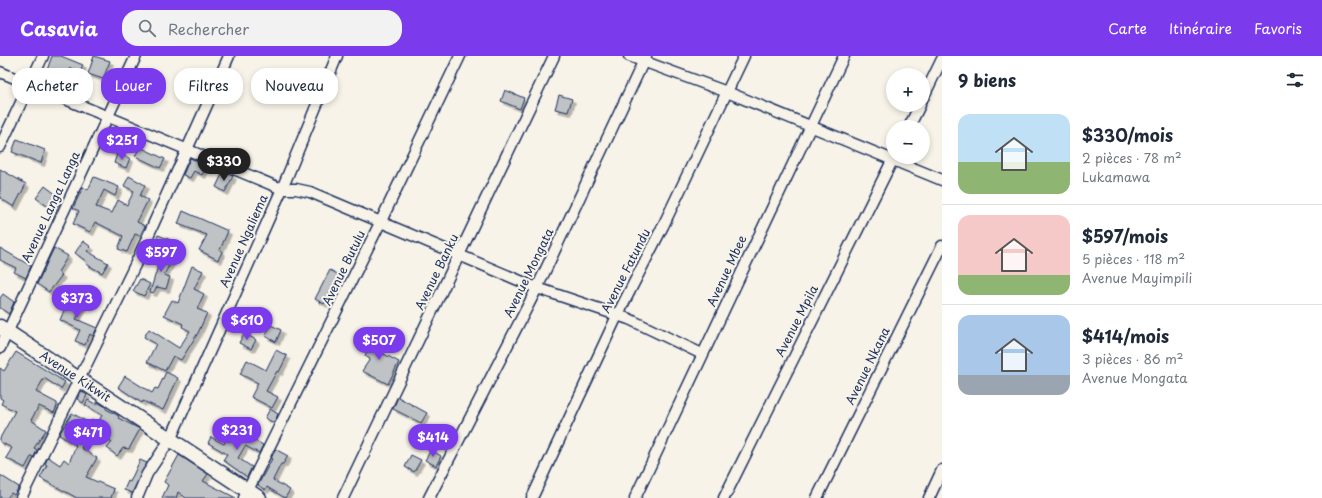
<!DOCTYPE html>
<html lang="fr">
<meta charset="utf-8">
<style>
:root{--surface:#fff;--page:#f2f2f3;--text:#1f2937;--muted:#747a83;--line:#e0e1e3;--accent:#7c3aed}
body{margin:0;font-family:"Playpen Sans",sans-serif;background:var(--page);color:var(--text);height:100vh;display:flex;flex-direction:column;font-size:15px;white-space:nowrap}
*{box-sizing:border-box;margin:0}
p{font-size:13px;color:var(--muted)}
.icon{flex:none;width:22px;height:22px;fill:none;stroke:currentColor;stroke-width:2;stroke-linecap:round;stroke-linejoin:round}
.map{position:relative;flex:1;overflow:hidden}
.sheet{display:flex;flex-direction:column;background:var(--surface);width:380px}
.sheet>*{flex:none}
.guide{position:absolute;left:12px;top:12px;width:380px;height:36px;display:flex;gap:8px}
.controls{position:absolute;left:886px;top:12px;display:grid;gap:8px}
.controls a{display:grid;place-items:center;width:44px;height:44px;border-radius:50%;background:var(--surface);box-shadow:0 2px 6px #0003;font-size:20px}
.price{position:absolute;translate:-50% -34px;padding:0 9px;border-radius:14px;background:var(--accent);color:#fff;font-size:13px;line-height:26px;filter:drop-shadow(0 1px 2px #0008)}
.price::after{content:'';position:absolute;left:50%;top:24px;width:12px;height:9px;margin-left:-6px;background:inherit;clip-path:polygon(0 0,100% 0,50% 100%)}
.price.active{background:#222;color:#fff}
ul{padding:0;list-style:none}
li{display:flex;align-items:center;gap:12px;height:100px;padding:0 16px}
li+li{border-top:1px solid var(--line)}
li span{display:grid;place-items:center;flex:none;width:112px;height:80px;border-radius:12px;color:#555}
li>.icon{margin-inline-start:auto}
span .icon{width:48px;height:48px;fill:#fffc;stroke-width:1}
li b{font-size:17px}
h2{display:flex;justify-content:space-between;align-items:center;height:48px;padding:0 16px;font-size:17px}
.chip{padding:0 14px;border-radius:16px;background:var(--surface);box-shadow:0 2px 6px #0003;font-size:14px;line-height:36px}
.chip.active{background:var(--accent);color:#fff}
header{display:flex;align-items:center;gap:24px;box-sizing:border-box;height:56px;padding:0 20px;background:var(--accent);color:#fff}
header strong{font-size:19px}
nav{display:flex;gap:22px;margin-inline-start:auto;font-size:14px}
.search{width:280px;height:36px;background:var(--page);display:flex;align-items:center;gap:10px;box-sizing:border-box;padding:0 14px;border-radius:16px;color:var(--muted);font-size:15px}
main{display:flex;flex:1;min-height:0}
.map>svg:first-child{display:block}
</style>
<header>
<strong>Casavia</strong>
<div class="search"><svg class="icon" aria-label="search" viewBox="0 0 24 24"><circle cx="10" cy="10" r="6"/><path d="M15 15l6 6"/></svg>Rechercher</div>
<nav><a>Carte</a><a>Itinéraire</a><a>Favoris</a></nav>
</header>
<main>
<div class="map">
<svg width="942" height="442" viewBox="0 0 942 442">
<defs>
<filter id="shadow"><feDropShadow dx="3.5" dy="3.5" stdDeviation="0" flood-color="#0004"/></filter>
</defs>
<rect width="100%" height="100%" fill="#f7f3e8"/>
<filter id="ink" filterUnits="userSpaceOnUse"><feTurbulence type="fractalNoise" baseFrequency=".025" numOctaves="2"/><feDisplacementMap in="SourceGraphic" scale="8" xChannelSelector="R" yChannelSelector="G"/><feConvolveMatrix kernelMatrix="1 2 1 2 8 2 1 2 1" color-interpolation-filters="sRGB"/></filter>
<g filter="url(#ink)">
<g fill="#c0c3c5" stroke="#1b2f5e" filter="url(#shadow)">
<polygon points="52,0 61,0 83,9 80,17 70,12 66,22 47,14"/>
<polygon points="94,0 110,5 103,23 88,18"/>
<polygon points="505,34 524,42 520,53 501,45"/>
<polygon points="559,39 572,43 568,56 555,53"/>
<polygon points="17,83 45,94 41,107 12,96"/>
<polygon points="109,84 118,87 115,97 106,94"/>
<polygon points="140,91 165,103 160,112 135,100"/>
<polygon points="117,98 130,102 126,112 114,107"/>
<polygon points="190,102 207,109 202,119 194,115 190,122 183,119"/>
<polygon points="0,113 26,128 14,151 0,142"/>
<polygon points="223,116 233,120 225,136 216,131"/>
<polygon points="129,120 145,129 140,140 148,144 137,166 145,170 140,180 135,178 127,196 118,193 123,180 95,166 90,176 73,168 79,155 73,152 83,131 88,134 94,121 119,131 115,140 104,134 96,151 112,157 118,144 127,149 134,135 124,130"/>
<polygon points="45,130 62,143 54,155 36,142"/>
<polygon points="183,155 228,175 220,194 222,196 218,204 199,194 207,179 178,168"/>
<polygon points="158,179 171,184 165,198 152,193"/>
<polygon points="83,185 91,191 87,195 108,207 102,217 86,208 87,206 75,197"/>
<polygon points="0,192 31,210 26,222 14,216 16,212 0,204"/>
<polygon points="54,192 68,200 58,216 62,219 49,236 37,228"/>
<polygon points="158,197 172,204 164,219 170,221 166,233 157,231 153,237 150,236 158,210 153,207"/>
<polygon points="192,210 203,215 194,233 204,238 197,253 207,257 198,277 181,304 173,300 165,315 147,306 156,288 144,281 149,273 179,292 190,275 182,271 183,268 164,259 172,244 178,247"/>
<polygon points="330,214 341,220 337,229 335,228 324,248 315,243"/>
<polygon points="140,223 150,228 144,240 133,235"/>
<polygon points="3,238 14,246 9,258 0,252 0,242"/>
<polygon points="71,238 86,246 76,263 97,272 93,280 90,278 85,289 75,285 80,274 60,264"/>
<polygon points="271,269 281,274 276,286 265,280"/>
<polygon points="375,275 385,280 379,293 381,294 380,296 399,306 388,328 362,315 370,303 365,300"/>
<polygon points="244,277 256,284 251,293 239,287"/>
<polygon points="276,294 287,300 279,316 277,315 266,335 278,341 272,352 251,341 258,327 240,318 247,304 266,314"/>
<polygon points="16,296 65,326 61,333 44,322 36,336 57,347 57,350 54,357 39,350 31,364 46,374 34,392 37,394 34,401 31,401 25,412 6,402 12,392 0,386 0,382 15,355 1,348 3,344 0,342 0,312 4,315"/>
<polygon points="166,316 178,322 163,354 143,345 142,347 118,331 125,320 152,337 155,332 158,333"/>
<polygon points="81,335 87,339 83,347 77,343"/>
<polygon points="398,341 427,357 421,367 393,353"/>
<polygon points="88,344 97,349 97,346 99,347 106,351 106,353 119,360 118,362 140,373 129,393 123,392 117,400 107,392 112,386 90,376 81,392 97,402 86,421 114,433 111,442 77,442 40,422 47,409 45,408 48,401 60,409 64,403 69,407 76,389 59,379 72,357 91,368 92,364 98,367 102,359 85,349"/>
<polygon points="270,353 278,358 274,367 265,362"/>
<polygon points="235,374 263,389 259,397 245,390 238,402 252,411 247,421 223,404 227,398 208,387 211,381 224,388 226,383 229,385"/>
<polygon points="275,393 288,400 283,408 281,408 273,424 290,434 285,442 267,431 265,434 258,429 272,403 271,403"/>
<polygon points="431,394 441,400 436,410 425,404"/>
<polygon points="179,399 208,418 203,425 236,442 186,442 178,436 176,442 162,442 168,429 164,426"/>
<polygon points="411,399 421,404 414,416 405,411"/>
<polygon points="140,404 147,407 132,437 124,434 128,425 130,426"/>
<polygon points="0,419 19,431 14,439 11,437 7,442 0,442"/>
</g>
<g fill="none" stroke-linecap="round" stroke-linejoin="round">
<g stroke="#1b2f5e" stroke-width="13">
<g id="street">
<polyline points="629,0 727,36 942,124"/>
<polyline points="0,16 282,133 296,133 310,136 537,232 629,263 702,298"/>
<polyline points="923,42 942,3"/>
<polyline points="909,71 920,49"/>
<polyline points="0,91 43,0"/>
<polyline points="0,292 136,0"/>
<polyline points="21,442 135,209 229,0"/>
<polyline points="137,442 147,418 171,382 282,133 337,0"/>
<polyline points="244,442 381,165 460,0"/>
<polyline points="343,442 554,0"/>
<polyline points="429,442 537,232 646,0"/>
<polyline points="532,442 617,260 663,170 744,0"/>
<polyline points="635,442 844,0"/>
<polyline points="724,442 894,101"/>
<polyline points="817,442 942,190"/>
<polyline points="929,442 942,414"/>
</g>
</g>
<g stroke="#1b2f5e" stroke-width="17">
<g id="secondary">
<path id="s1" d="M0,271L259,442"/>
</g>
</g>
<use href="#street" stroke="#f7f3e8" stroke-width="10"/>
<use href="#secondary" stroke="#f7f3e8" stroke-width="14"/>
</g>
</g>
<g text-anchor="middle" stroke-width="4" stroke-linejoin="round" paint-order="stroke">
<g font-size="12" fill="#1b2f5e" stroke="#f7f3e8">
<text transform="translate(51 151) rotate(-65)" y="4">Avenue Langa Langa</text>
<text transform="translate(244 185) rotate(-66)" y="4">Avenue Ngaliema</text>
<text transform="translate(344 212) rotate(-64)" y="4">Avenue Butulu</text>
<text transform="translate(626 215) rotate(-63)" y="4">Avenue Fatundu</text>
<text transform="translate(727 215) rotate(-65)" y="4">Avenue Mbee</text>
<text transform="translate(437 216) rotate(-64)" y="4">Avenue Banku</text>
<text transform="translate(529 217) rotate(-64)" y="4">Avenue Mongata</text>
<text transform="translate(797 265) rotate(-63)" y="4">Avenue Mpila</text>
<text transform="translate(868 310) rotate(-64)" y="4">Avenue Nkana</text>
<text dy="4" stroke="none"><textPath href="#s1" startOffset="90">Avenue Kikwit</textPath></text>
</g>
</g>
</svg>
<div class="controls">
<a>+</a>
<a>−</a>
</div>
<b class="price" style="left:122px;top:105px">$251</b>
<b class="price active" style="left:224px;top:126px">$330</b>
<b class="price" style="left:161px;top:217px">$597</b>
<b class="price" style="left:77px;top:263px">$373</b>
<b class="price" style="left:247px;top:285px">$610</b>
<b class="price" style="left:379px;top:305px">$507</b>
<b class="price" style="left:237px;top:395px">$231</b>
<b class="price" style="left:88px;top:397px">$471</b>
<b class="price" style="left:433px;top:402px">$414</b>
<div class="guide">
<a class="chip">Acheter</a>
<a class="chip active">Louer</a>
<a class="chip">Filtres</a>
<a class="chip">Nouveau</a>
</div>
</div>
<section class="sheet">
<h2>9 biens<svg class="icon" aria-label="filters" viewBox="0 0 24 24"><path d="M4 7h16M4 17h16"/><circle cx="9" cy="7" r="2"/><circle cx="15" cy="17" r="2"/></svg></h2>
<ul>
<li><span style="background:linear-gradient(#bfe0f5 60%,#8fb573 0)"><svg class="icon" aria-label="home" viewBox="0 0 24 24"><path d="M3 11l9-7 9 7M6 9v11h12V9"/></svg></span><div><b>$330/mois</b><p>2 pièces · 78 m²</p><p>Lukamawa</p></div></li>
<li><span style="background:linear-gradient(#f6c9c9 75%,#8fb573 0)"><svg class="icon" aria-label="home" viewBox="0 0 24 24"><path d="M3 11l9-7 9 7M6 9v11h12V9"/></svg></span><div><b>$597/mois</b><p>5 pièces · 118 m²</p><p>Avenue Mayimpili</p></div></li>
<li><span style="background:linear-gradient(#a9c7e8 75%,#9aa5b1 0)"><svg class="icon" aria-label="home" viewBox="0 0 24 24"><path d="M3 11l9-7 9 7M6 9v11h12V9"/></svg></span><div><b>$414/mois</b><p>3 pièces · 86 m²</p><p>Avenue Mongata</p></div></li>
</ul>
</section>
</main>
